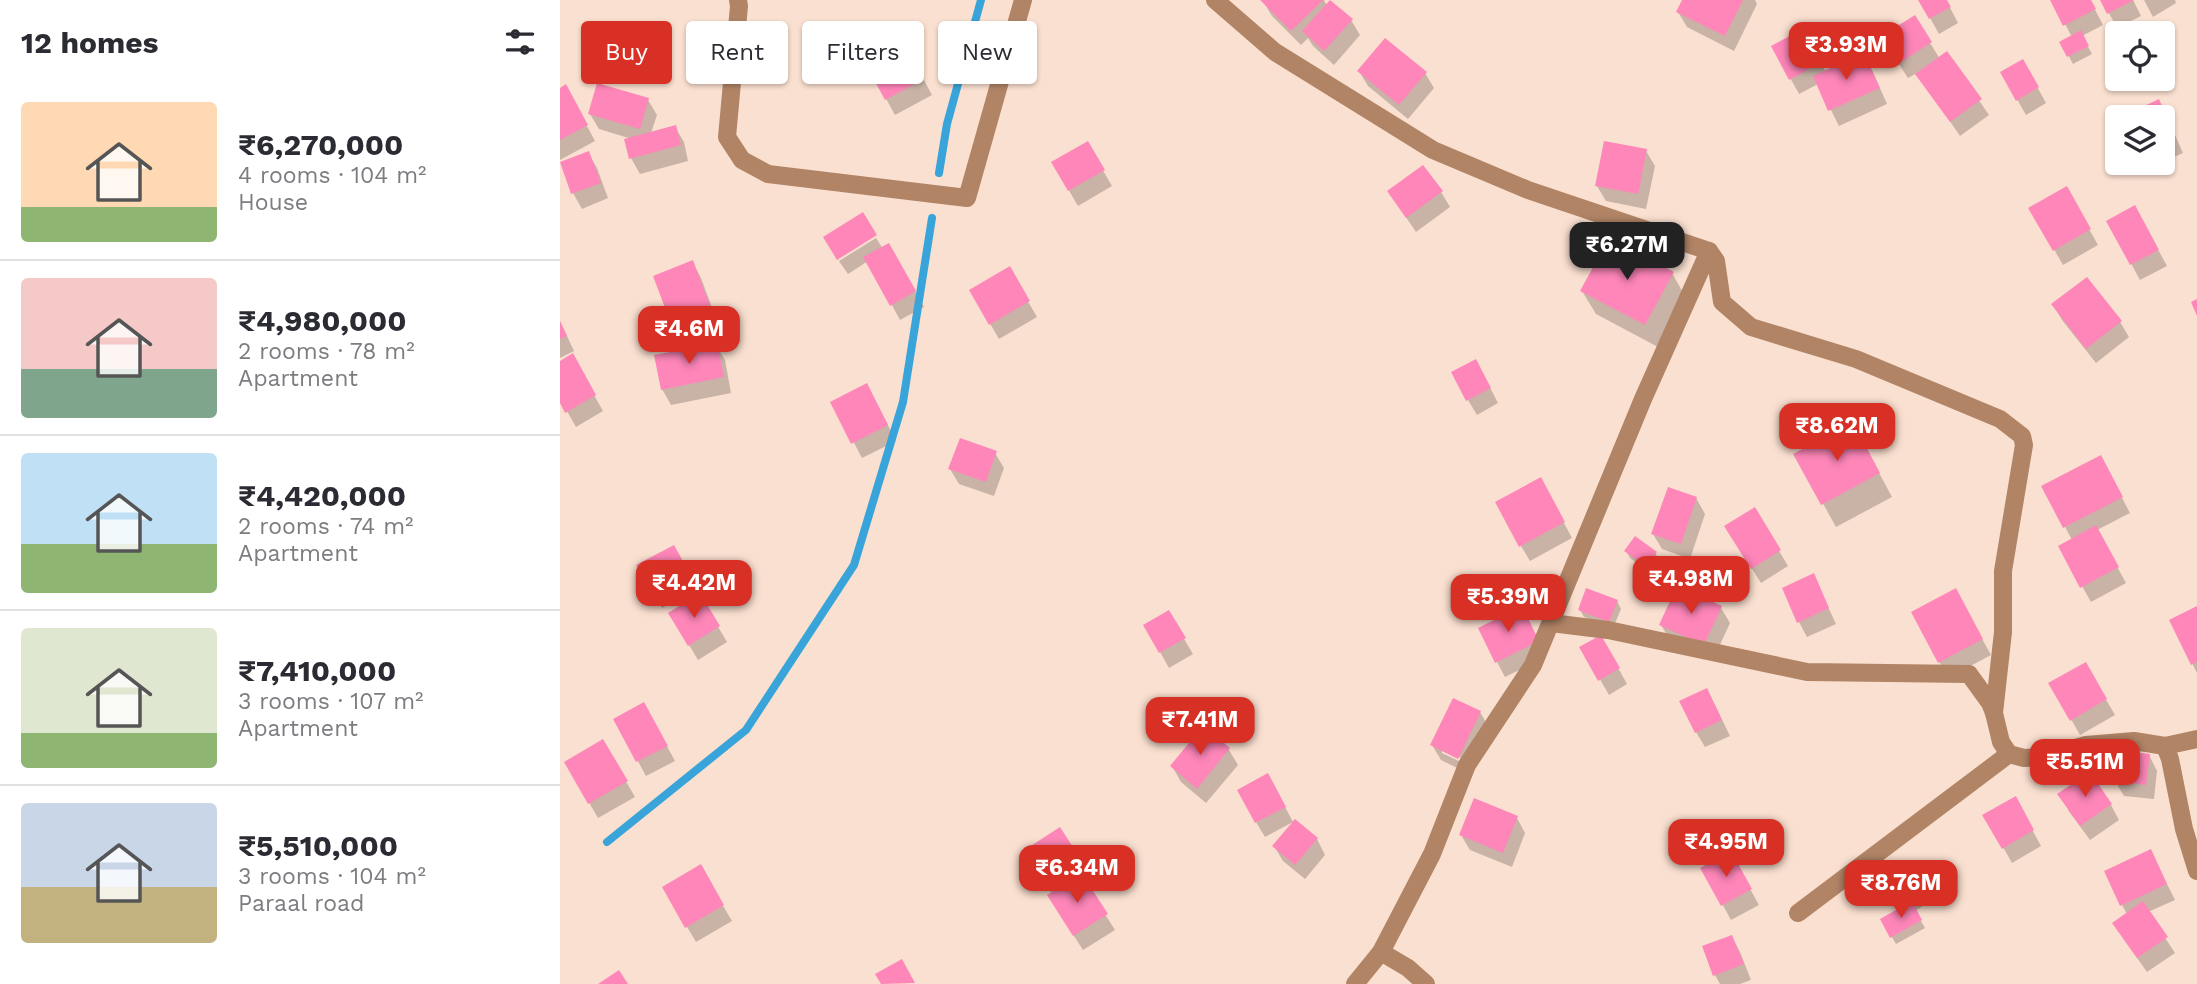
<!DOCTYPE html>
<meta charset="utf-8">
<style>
:root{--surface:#fff;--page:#f7f7f7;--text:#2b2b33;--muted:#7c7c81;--line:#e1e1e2;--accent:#d93025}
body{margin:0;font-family:"Work Sans",sans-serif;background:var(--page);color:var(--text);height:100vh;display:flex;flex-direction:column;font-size:26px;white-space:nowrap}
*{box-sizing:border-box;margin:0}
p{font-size:23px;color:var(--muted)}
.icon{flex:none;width:38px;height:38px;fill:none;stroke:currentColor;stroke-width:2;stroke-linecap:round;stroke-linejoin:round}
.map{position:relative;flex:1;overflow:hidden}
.panel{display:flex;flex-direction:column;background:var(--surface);width:560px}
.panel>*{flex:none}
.top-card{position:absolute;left:21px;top:21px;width:665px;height:63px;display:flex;gap:14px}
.buttons{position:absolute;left:1545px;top:21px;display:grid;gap:14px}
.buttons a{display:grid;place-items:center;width:70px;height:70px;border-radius:7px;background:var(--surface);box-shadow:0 2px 5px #0004;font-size:35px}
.price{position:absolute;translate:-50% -60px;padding:0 16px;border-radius:14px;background:var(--accent);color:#fff;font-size:23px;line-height:46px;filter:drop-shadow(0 2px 4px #0008)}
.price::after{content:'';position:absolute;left:50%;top:42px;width:21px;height:16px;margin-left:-10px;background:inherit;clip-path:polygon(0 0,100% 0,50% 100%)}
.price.on{background:#222;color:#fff}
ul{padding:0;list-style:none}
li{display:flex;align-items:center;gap:21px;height:175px;padding:0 21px}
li+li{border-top:2px solid var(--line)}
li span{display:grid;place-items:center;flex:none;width:196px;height:140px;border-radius:7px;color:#555}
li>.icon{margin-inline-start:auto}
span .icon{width:84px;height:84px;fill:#fffc;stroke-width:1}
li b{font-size:30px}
h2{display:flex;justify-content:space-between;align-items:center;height:84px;padding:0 21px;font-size:30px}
.tag{padding:0 24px;border-radius:7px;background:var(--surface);box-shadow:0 2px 5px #0004;font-size:24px;line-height:63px}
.tag.on{background:var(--accent);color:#fff}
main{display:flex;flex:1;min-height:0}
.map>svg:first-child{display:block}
</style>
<main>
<section class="panel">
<h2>12 homes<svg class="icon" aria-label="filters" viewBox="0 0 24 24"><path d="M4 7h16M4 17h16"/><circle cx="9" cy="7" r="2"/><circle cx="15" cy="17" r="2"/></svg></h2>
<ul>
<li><span style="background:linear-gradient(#ffd9b3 75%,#8fb573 0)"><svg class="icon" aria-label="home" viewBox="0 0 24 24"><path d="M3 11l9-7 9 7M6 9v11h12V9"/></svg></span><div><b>₹6,270,000</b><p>4 rooms · 104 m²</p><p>House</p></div></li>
<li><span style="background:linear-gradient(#f6c9c9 65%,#7fa58c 0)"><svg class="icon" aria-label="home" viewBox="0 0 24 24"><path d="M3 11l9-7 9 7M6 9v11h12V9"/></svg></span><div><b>₹4,980,000</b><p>2 rooms · 78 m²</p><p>Apartment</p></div></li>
<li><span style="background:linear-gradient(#bfe0f5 65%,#8fb573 0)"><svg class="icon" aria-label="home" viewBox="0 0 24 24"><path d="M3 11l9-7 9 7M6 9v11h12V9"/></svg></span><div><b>₹4,420,000</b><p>2 rooms · 74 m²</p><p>Apartment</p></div></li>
<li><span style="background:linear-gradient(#dfe7d0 75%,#8fb573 0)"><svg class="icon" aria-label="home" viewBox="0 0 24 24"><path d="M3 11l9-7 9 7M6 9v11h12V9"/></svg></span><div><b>₹7,410,000</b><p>3 rooms · 107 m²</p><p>Apartment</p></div></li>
<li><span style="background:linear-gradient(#c9d6e8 60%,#c2b280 0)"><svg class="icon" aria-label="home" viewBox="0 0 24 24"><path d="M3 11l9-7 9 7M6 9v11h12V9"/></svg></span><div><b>₹5,510,000</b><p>3 rooms · 104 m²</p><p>Paraal road</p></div></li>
</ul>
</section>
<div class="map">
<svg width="1637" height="984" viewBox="0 0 1637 984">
<rect width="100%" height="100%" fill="#fae0d0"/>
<g fill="#0003" fill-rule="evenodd">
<polygon points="764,0 767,6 791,20 800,35 774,65 753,46 748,38 741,45 712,16 703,1"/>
<polygon points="1124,0 1195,0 1197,4 1174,51 1127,27 1118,12"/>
<polygon points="1360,0 1386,0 1398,23 1379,34"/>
<polygon points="1492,0 1530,0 1543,25 1522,36 1532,54 1513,64 1501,42 1512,37"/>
<polygon points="1542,0 1573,0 1581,16 1557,28"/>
<polygon points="1584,0 1615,0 1616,3 1593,17"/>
<polygon points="1354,17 1380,59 1387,54 1429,115 1400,136 1357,73 1348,78 1331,52"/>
<polygon points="1243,31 1266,72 1312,70 1327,104 1279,126 1258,84 1239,94 1213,47"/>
<polygon points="352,58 372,95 335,115 306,62"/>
<polygon points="1463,61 1486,103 1466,115 1442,73"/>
<polygon points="799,71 865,73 874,88 848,119 808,86"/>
<polygon points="0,90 14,102 35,141 0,160"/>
<polygon points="88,100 97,115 91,133 115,127 124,142 128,161 80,174 71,158 66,140 72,139 39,129 30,114"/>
<polygon points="1567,115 1607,117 1623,153 1603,162 1603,117 1568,117"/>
<polygon points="527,143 552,186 518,206 493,163"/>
<polygon points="1086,151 1095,166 1086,209 1046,201 1037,186"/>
<polygon points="28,153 37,168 48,198 22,209 13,193 2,164"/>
<polygon points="1590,163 1602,163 1592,167"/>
<polygon points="1506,188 1538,245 1503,265 1471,209"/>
<polygon points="829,192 881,192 890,207 856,232"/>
<polygon points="1548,221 1583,222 1607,266 1580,280"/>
<polygon points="316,238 323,249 329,245 364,307 340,320 308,261 288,274 279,261"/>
<polygon points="132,262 141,278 157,321 120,335 111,320"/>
<polygon points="449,269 477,317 439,339 411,291"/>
<polygon points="1112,273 1125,296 1098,347 1036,314 1022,291"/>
<polygon points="1493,305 1560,322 1569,337 1536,363 1502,320"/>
<polygon points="0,321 14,351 0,358"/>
<polygon points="156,345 165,360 171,393 111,405 102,389"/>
<polygon points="12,356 43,411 16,427 0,399 0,363"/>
<polygon points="924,376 938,403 917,415 908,400"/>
<polygon points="315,400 336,441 302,458 273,403"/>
<polygon points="1305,447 1332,497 1276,527 1236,455"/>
<polygon points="435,453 444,468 434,496 399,484 390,469"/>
<polygon points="1549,473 1570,513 1537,530 1566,583 1531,602 1500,547 1512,540 1484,487"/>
<polygon points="989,495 1012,538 970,561 961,546"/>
<polygon points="1136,498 1145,514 1130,559 1102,549 1093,534"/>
<polygon points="1194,509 1228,566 1201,583 1175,542"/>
<polygon points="1066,551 1095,553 1099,560 1090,572 1070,558"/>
<polygon points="122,562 137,590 102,608 79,566"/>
<polygon points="1253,575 1276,624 1247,637 1239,622"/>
<polygon points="140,596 167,642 138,660 110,613"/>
<polygon points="1057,601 1061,609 1053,628 1024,617 1020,610"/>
<polygon points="1404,606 1431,655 1388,678 1353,613"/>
<polygon points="1161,608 1170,623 1153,660 1110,640 1101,625"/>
<polygon points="1637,608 1637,673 1611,621"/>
<polygon points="608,612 633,654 609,668 585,625"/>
<polygon points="970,623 986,657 945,677 937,662"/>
<polygon points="1041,637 1067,684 1049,695 1022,648"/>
<polygon points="1525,664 1555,715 1520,735 1491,683"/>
<polygon points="1155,705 1170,736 1145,747 1136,732"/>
<path d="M920,712L929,728L907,773L881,760L872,745ZM882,749L907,761L905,764L882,753Z"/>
<polygon points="55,719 92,719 115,761 86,776"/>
<polygon points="643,728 669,750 678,765 646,803 621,782 612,766"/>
<polygon points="43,742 75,797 38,818 6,763"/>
<polygon points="1589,755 1597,771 1594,799 1564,796 1555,781"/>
<polygon points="716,790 733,822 705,837 696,822"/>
<polygon points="1455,798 1481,846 1452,863 1425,815"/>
<polygon points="1551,805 1559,820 1530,840 1508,810"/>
<polygon points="957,818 965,833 952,867 910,850 901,835"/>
<polygon points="499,829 527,874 522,878 555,930 523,950 498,911 492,894 474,866"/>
<polygon points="757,839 765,855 745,879 723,861 714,846"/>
<polygon points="1591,852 1615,900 1588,912 1615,953 1587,972 1563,938 1567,914 1562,905"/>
<polygon points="1170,853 1199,905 1171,920 1143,869"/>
<polygon points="1342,864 1366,904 1355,911 1365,928 1336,944 1322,920 1339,910 1320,878"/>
<polygon points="140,867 172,921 136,942 104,888"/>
<polygon points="1172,937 1180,952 1191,980 1180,984 1160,984 1155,975"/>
</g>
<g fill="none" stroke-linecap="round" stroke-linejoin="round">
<g stroke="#38a4da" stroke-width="8">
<polyline points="379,173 387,124 421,0"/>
<polyline points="47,842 186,730 294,565 343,402 372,218"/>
</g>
</g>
<g fill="#fe86b9">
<polygon points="700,0 763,0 731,31"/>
<polygon points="770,0 793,19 764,51 742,31"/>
<polygon points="1122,0 1183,0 1165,36 1116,12"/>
<polygon points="1358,0 1387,0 1391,7 1369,19"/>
<polygon points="1490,0 1531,0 1536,9 1503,26"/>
<polygon points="1540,0 1574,0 1547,14"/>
<polygon points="1355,15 1372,42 1338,64 1320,37"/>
<polygon points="1243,29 1262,62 1229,80 1211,46"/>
<polygon points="1521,30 1529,46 1507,57 1499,42"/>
<polygon points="825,38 867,72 839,105 797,71"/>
<polygon points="344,40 364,79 325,100 304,61"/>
<polygon points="1387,51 1422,99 1390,122 1355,74"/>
<polygon points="1304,53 1320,88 1268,111 1253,76"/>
<polygon points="1463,59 1479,87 1456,101 1440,72"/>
<polygon points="37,83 89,98 80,129 28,114"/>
<polygon points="6,84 28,125 0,140 0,88"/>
<polygon points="1599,99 1616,138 1603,143 1603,117 1566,117 1565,115"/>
<polygon points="116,125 121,145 69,159 64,139"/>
<polygon points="528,141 545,170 508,191 491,162"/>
<polygon points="1044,141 1087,149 1078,194 1035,186"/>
<polygon points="29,151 41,183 11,194 0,162"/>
<polygon points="863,165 883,191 846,218 827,191"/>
<polygon points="1507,186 1531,229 1493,251 1468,208"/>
<polygon points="1575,205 1599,250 1570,265 1546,221"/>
<polygon points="303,212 317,235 277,260 263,237"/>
<polygon points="1049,238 1114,272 1085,325 1020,291"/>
<polygon points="329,243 356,291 330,306 303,257"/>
<polygon points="133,260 150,306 110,321 93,276"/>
<polygon points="450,266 470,301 429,325 409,290"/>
<polygon points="1527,277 1562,321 1526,349 1491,304"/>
<polygon points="1637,299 1637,316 1631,302"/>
<polygon points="0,321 7,336 0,339"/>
<polygon points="157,343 164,377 101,390 94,355"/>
<polygon points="13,353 36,395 5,413 0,403 0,361"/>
<polygon points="916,359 931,388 906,401 891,372"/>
<polygon points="307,383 328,425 291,444 270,402"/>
<polygon points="1293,422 1320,473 1261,505 1233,454"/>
<polygon points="400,438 437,451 426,482 388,469"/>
<polygon points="1541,455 1563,497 1503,528 1481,486"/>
<polygon points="981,477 1005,522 959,547 935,502"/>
<polygon points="1108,487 1137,497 1121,544 1091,534"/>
<polygon points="1195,507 1221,550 1191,569 1164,526"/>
<polygon points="1536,525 1559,567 1520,588 1498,546"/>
<polygon points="1075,536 1097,552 1086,566 1064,551"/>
<polygon points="114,545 130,574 92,594 76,565"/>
<polygon points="1254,573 1269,608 1237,623 1222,588"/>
<polygon points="1117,586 1162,606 1144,645 1099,625"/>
<polygon points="1026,588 1058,600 1049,622 1018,610"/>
<polygon points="1396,588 1423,639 1378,663 1351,612"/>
<polygon points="140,593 160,626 128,646 108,613"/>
<polygon points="962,606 979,641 935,663 918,628"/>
<polygon points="1637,606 1637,662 1631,665 1609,620"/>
<polygon points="609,610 626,638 599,653 583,625"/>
<polygon points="1041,635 1060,668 1038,681 1019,647"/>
<polygon points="1526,662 1547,699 1510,721 1488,683"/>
<polygon points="1147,688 1162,720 1135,733 1119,701"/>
<polygon points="893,698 921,711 898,759 870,745"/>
<polygon points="84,702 108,746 76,762 53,719"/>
<polygon points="643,726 670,748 637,789 610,766"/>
<polygon points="43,739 68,781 28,804 4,762"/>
<polygon points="1557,750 1590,754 1586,785 1553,781"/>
<polygon points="1530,772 1552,804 1520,826 1497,794"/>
<polygon points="708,773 726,807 695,823 677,790"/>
<polygon points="1456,796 1474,830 1442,849 1422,815"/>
<polygon points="914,798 958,816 943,853 899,835"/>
<polygon points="735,819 758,838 735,865 712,846"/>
<polygon points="500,827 520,858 484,882 463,851"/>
<polygon points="1591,849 1607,884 1560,906 1544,871"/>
<polygon points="1171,851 1192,889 1161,906 1140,868"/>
<polygon points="1343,862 1358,889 1333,904 1318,877"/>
<polygon points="141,864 164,905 125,928 102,887"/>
<polygon points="522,874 548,914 513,936 487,895"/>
<polygon points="1352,901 1362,920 1330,938 1320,919"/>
<polygon points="1583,901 1608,937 1577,958 1552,923"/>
<polygon points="1172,935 1184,964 1153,976 1142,946"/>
<polygon points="342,959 355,983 321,984 315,974"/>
<polygon points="59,970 68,984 38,984"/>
</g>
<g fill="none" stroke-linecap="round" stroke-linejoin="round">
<g stroke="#b18466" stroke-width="18">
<polyline points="178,0 179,6 167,137 182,160 208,174 407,198 463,0"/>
<polyline points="655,0 715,52 873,150 968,190 1149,251 1156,261 1162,302 1191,327 1296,359 1440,419 1462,436 1464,445 1443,571 1443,632 1434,713 1441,742 1449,754 1464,758 1484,757 1526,745 1574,741 1605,746 1637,739"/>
<polyline points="991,623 1048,630 1247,672 1409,674 1430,703 1434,713"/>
<polyline points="1605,746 1610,759 1624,829 1637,871"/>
<polyline points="1238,913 1449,754"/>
<polyline points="821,952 848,968 866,984"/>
<polyline points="795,984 821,952 872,854 907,765 973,665 1083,399 1149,251"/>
</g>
</g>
</svg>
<div class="buttons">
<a><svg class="icon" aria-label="locate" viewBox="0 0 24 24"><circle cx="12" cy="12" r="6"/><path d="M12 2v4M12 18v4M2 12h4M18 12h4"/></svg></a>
<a><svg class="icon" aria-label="layers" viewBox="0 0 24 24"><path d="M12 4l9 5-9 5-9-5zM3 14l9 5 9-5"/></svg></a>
</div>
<b class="price" style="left:1286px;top:82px">₹3.93M</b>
<b class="price on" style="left:1067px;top:282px">₹6.27M</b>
<b class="price" style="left:129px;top:366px">₹4.6M</b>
<b class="price" style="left:1277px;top:463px">₹8.62M</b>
<b class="price" style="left:1131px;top:616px">₹4.98M</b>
<b class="price" style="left:134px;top:620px">₹4.42M</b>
<b class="price" style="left:948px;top:634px">₹5.39M</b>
<b class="price" style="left:640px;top:757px">₹7.41M</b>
<b class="price" style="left:1525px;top:799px">₹5.51M</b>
<b class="price" style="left:1166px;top:879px">₹4.95M</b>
<b class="price" style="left:517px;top:905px">₹6.34M</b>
<b class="price" style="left:1341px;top:920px">₹8.76M</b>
<div class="top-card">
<a class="tag on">Buy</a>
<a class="tag">Rent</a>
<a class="tag">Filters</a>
<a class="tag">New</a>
</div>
</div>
</main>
